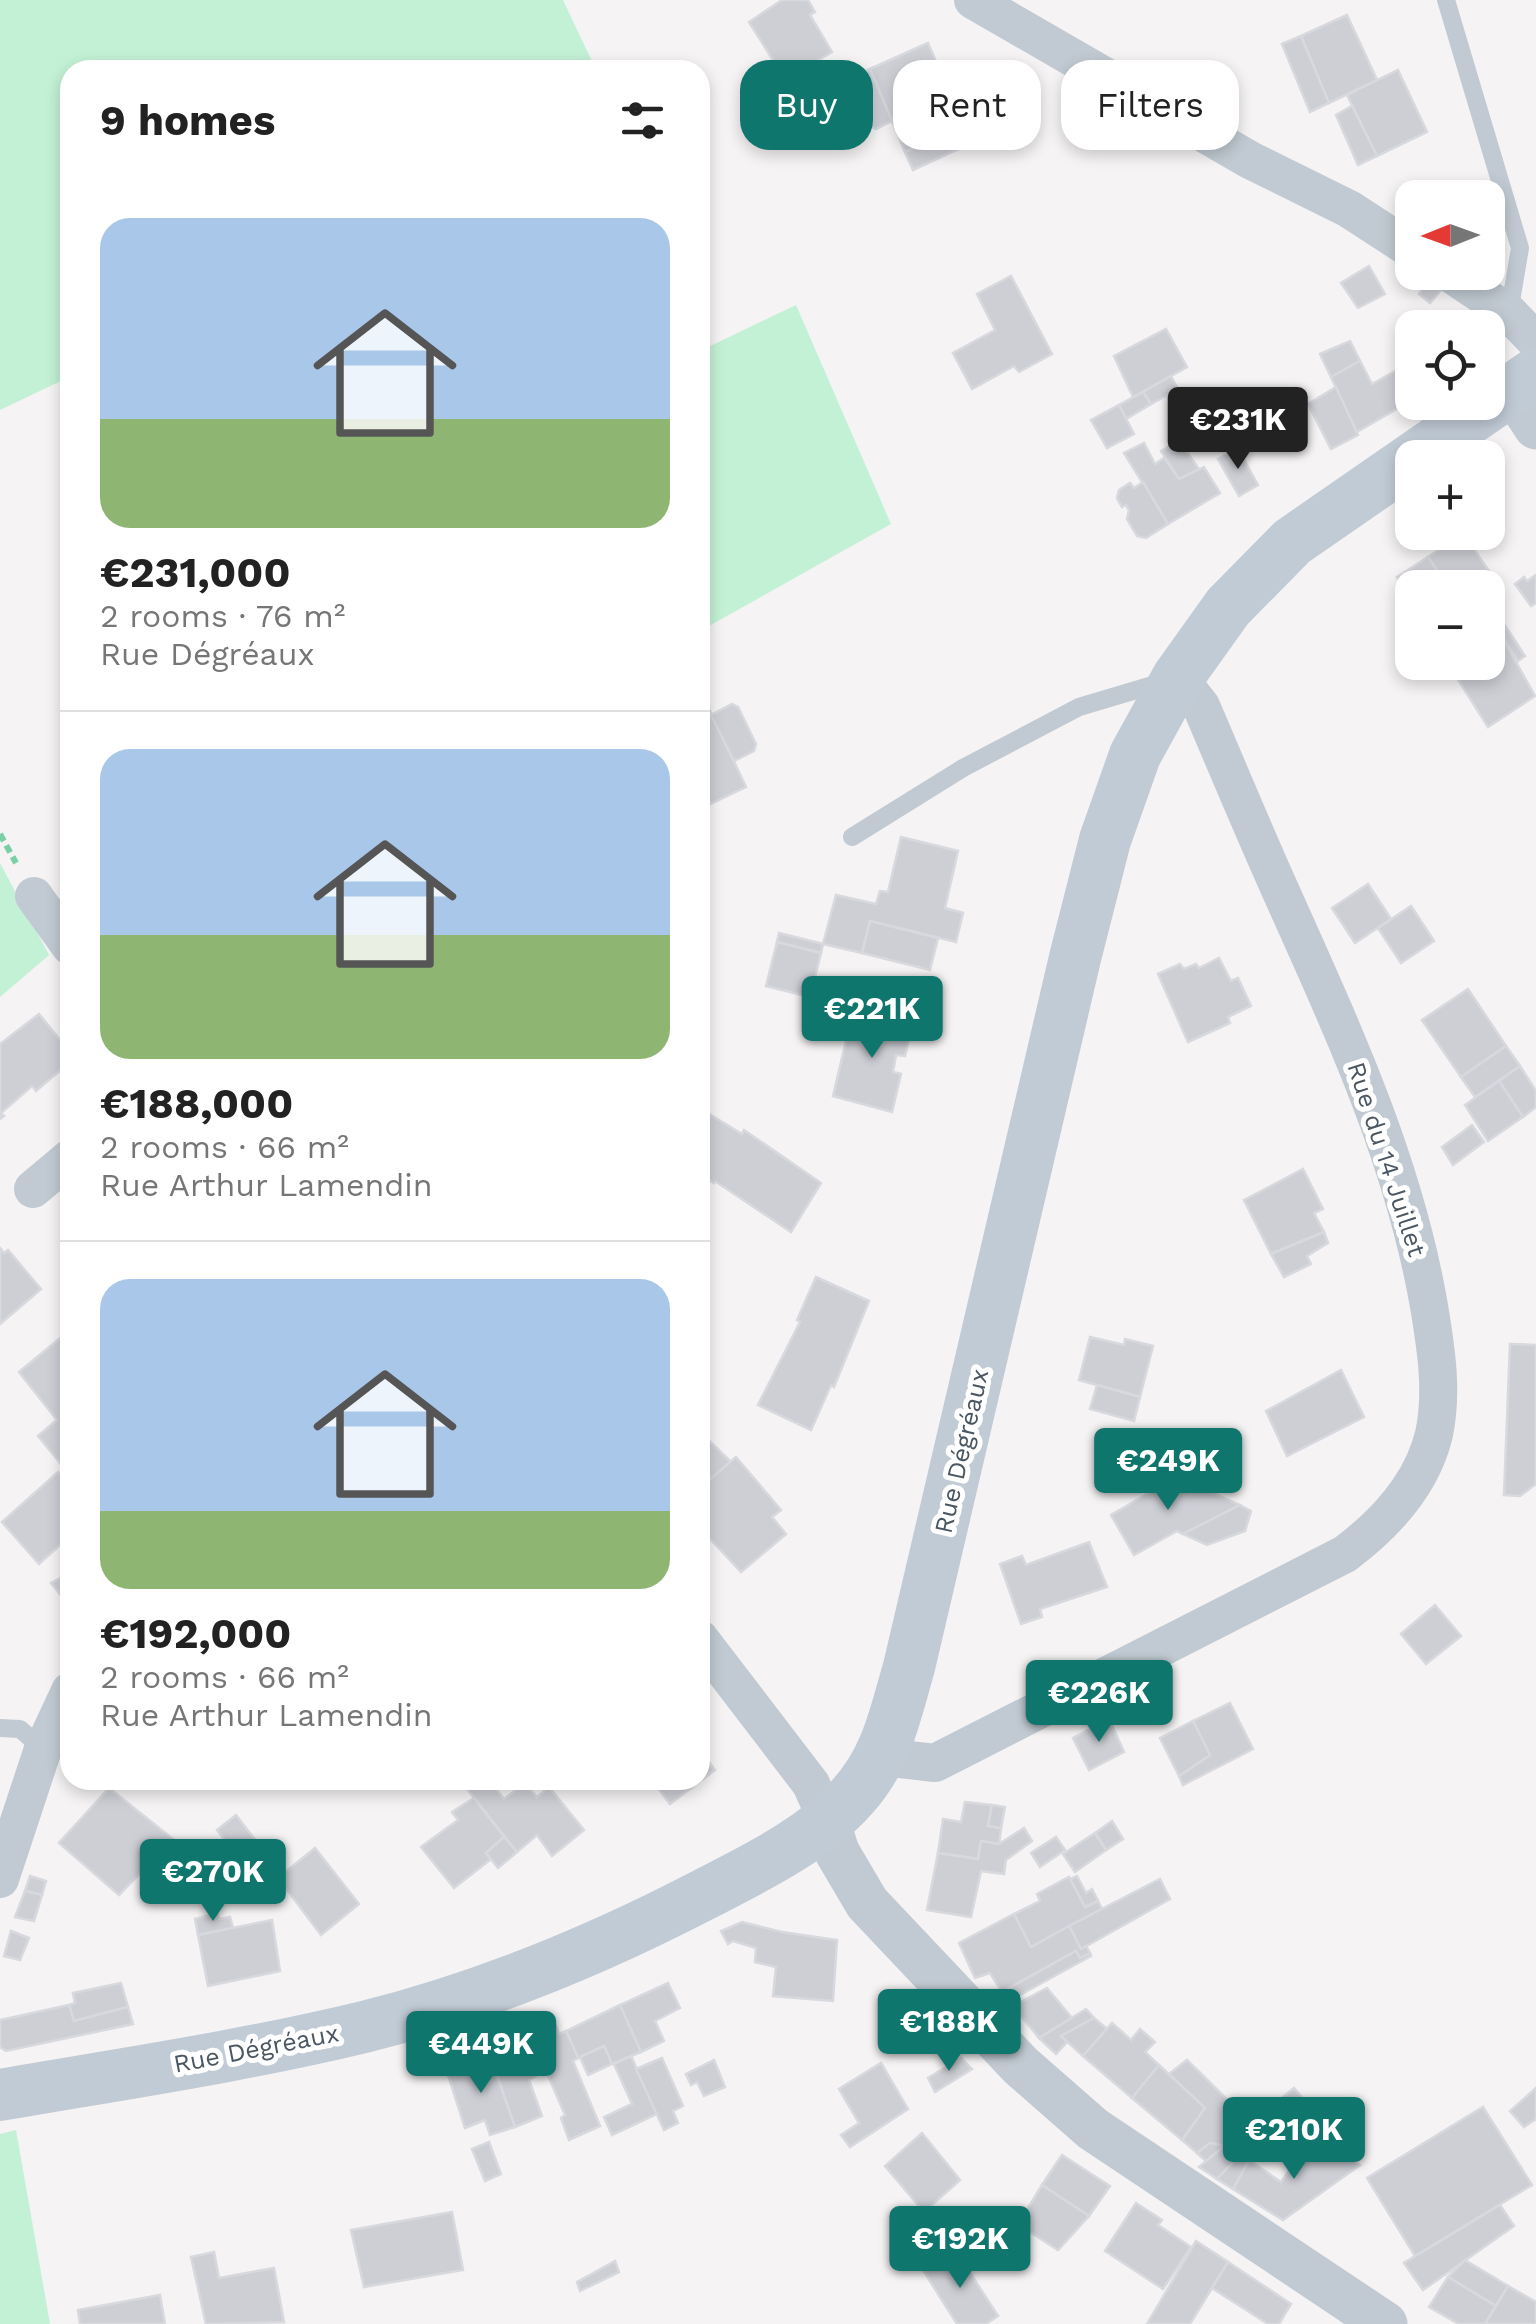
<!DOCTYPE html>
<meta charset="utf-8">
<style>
:root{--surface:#fff;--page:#f2f2f2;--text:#222;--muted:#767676;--line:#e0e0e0;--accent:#0f766e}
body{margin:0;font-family:"Work Sans",sans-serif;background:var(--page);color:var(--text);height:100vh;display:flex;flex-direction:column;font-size:38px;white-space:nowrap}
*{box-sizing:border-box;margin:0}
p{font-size:32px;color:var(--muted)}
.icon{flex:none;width:55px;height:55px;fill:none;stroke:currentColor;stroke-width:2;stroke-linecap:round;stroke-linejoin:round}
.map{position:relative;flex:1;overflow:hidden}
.sheet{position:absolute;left:60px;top:60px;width:650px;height:1730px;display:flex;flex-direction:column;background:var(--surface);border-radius:30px;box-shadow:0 5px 15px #0003}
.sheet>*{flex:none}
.top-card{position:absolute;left:740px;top:60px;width:645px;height:90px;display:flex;gap:20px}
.needle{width:65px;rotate:269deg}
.buttons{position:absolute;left:1395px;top:180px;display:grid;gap:20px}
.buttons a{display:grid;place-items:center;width:110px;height:110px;border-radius:20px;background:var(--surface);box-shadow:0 5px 15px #0003;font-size:50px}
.price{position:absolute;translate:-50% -85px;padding:0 22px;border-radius:10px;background:var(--accent);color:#fff;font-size:32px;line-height:65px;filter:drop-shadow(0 2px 5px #0008)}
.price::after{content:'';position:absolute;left:50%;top:60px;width:30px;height:22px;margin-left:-15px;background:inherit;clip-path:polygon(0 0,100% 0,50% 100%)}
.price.on{background:#222;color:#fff}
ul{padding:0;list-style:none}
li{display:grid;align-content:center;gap:20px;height:530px;padding:0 40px}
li+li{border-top:2px solid var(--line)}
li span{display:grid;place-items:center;height:310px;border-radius:30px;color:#555}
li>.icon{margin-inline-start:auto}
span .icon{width:180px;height:180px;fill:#fffc;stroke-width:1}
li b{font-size:42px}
h2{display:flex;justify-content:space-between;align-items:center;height:120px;padding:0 40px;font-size:42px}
.chip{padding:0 35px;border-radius:30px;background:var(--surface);box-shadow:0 5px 15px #0003;font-size:35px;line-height:90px}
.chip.on{background:var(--accent);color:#fff}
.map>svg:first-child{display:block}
</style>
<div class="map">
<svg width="1536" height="2324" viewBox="0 0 1536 2324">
<rect width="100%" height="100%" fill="#f5f3f3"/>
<g fill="#c3f1d5">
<polygon points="0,0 563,0 596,70 70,70 70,391 63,380 0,410"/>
<polygon points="796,305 891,524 700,631 700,351"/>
<polygon points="0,863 49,955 0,997"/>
<polygon points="16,2130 50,2324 0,2324 0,2134"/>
</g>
<g fill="#cdcfd5" stroke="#d7d9de" stroke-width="2.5">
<polygon points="782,0 808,0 815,12 810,15 832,52 785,79 749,22"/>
<polygon points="1347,15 1377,80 1329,103 1301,36"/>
<polygon points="1301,36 1329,103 1310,112 1282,44"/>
<polygon points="928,43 946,85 937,89 955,129 905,152 870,69"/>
<polygon points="870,69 892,121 876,129 868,125 850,84 854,76"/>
<polygon points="1398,70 1427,132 1377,156 1347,95"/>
<polygon points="1352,106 1377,156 1358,165 1336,115"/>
<polygon points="955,129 963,147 913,170 905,152"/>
<polygon points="1369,266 1385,294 1358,308 1341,283"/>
<polygon points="1011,276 1052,354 1019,372 1014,366 972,389 953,353 995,330 977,294"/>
<polygon points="1429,280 1442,289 1430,303 1419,294"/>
<polygon points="1166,329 1187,367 1133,397 1114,356"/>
<polygon points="1412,335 1412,372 1396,344"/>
<polygon points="1350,341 1360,361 1331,377 1320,354"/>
<polygon points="1360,361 1372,384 1408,364 1412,372 1412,400 1357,432 1331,377"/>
<polygon points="1171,376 1178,389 1151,404 1143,392"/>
<polygon points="1336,387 1358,435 1331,449 1308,404"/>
<polygon points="1143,392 1151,404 1126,419 1119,405"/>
<polygon points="1185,402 1206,438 1186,450 1169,427 1178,422 1169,410"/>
<polygon points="1119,405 1134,434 1107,448 1091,420"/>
<polygon points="1179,441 1199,469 1179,479 1161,451"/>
<polygon points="1144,443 1155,464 1164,458 1179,479 1204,467 1220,493 1168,524 1124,453"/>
<polygon points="1238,449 1258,485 1239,496 1218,459"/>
<polygon points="1143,482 1168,524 1146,538 1137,536 1127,519 1129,510 1126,505 1122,507 1117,498 1119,490 1130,483 1134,488"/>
<polygon points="1463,533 1491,574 1473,588 1449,588 1428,557"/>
<polygon points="1428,557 1449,588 1412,588 1412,598 1397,577"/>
<polygon points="1536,575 1536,603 1531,606 1515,584 1524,577 1527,581"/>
<polygon points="1504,624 1525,656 1518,661 1497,628"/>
<polygon points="1497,628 1535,696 1488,727 1447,662 1488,662 1488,635"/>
<polygon points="704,698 746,787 700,809 700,700"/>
<polygon points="732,704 738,707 756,744 754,751 734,761 711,715"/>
<polygon points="901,837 958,851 945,908 963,913 956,942 870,921 862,953 823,944 836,895 876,904 880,891 888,892"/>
<polygon points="1368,884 1391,919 1355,943 1332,908"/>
<polygon points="1411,906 1434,941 1401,963 1378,928"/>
<polygon points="870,921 938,938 930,970 862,953"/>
<polygon points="779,933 823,944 821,953 777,942"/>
<polygon points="777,942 821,953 810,997 766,986"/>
<polygon points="1219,958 1231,981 1238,978 1251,1006 1228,1017 1230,1023 1188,1042 1158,974 1180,964 1184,969 1196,964 1199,968"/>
<polygon points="1468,989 1506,1046 1461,1077 1422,1020"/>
<polygon points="853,1011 912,1026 905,1056 896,1055 893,1072 901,1074 892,1112 833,1096"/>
<polygon points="39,1014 70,1052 70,1062 36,1091 32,1086 1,1113 4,1116 0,1119 0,1044"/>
<polygon points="1506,1046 1520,1066 1475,1097 1461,1077"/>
<polygon points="1520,1066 1536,1091 1536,1107 1523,1117 1499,1081"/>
<polygon points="1499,1081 1523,1117 1488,1141 1465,1105"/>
<polygon points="701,1109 742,1134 744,1130 821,1183 791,1232 715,1181 714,1183 700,1175"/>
<polygon points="1472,1125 1484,1142 1453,1165 1442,1147"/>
<polygon points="1303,1169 1323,1209 1314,1213 1324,1232 1271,1254 1244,1200"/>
<polygon points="1324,1232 1328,1243 1307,1256 1311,1264 1284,1277 1271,1254"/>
<polygon points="0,1248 4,1253 8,1250 41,1289 0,1324"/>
<polygon points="816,1277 869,1301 834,1387 831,1385 811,1430 758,1405 800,1322 797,1320"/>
<polygon points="70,1330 70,1475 38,1436 57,1420 19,1372"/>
<polygon points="1090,1337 1124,1345 1125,1339 1153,1346 1140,1397 1079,1380"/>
<polygon points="1510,1344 1536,1345 1536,1484 1520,1496 1504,1495"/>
<polygon points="1341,1370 1364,1417 1287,1456 1266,1411"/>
<polygon points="1097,1385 1140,1397 1134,1421 1090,1409"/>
<polygon points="700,1432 731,1462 700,1488"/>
<polygon points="736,1457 781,1510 772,1517 786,1534 741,1572 700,1528 705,1524 700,1518 700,1488"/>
<polygon points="58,1472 70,1485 70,1536 39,1564 2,1522"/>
<polygon points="1177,1477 1240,1505 1183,1534 1177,1531 1134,1555 1111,1515"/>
<polygon points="1240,1505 1251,1511 1245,1531 1207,1545 1183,1534"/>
<polygon points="1089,1542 1107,1587 1040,1609 1042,1617 1021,1624 1000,1564 1022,1556 1026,1565"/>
<polygon points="70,1573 70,1607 51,1583"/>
<polygon points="1435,1605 1461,1636 1426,1664 1401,1634"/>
<polygon points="1230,1703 1253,1749 1183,1785 1179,1776 1210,1755 1193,1721"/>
<polygon points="1109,1719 1124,1752 1089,1770 1073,1738"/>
<polygon points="1193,1721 1210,1755 1179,1776 1160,1738"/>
<polygon points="700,1750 715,1770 670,1804 652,1780 700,1780"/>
<polygon points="482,1780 489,1780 504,1799 524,1784 537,1797 549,1787 584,1830 552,1856 537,1835 517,1852 468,1790"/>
<polygon points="109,1788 173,1839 119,1895 59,1843"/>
<polygon points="474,1798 504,1837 486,1853 491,1859 454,1888 421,1847 458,1820 452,1812"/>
<polygon points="965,1802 992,1805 988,1826 1001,1828 999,1844 981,1841 978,1859 938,1853 943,1819 961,1822"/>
<polygon points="992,1805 1005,1807 1001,1828 988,1826"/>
<polygon points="236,1815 276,1867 258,1883 217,1830"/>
<polygon points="1112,1821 1123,1839 1106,1850 1095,1833"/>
<polygon points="1024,1828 1032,1841 1006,1860 1004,1874 981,1871 971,1917 927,1910 938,1853 978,1859 981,1841 999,1844"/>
<polygon points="1095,1833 1106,1850 1075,1872 1063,1854"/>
<polygon points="504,1837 517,1852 498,1868 486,1853"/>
<polygon points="1056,1837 1065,1850 1040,1867 1031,1853"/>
<polygon points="315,1848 359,1904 321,1935 278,1878"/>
<polygon points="30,1876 46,1881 42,1895 25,1891"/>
<polygon points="1077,1876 1086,1893 1092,1889 1098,1901 1085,1907 1070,1879"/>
<polygon points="1069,1877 1085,1907 1098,1901 1102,1909 1031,1947 1014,1914 1040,1901 1037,1894"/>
<polygon points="1160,1879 1170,1899 1081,1949 1069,1926"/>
<polygon points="25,1891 42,1895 34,1921 15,1917"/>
<polygon points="217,1913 219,1919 230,1917 233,1928 198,1935 195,1919"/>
<polygon points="1014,1914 1031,1947 1069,1926 1081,1949 1086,1946 1090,1953 1080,1958 1076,1951 1002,1992 990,1973 975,1978 959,1943"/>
<polygon points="272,1920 280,1971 208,1986 198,1935"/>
<polygon points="742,1922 782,1932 837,1940 833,2001 773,1996 776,1967 755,1962 756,1948 733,1941 728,1944 721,1931"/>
<polygon points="11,1931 29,1938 20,1960 4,1956"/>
<polygon points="1076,1951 1080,1958 1090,1953 1091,1956 1009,2001 1002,1992"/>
<polygon points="121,1983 128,2007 74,2021 69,2005 75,2003 73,1993"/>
<polygon points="668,1983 680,2008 655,2021 664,2041 641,2052 620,2005"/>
<polygon points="1047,1988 1072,2018 1039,2038 1013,2006"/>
<polygon points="69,2005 74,2021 128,2007 133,2024 6,2051 0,2047 0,2020"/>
<polygon points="620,2005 641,2052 612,2064 604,2046 578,2058 566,2031"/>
<polygon points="1086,2009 1094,2018 1061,2036 1067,2042 1056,2054 1039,2038"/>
<polygon points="1094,2018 1107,2029 1083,2056 1061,2036"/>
<polygon points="1112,2023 1131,2040 1140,2029 1155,2042 1145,2052 1159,2065 1132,2098 1083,2056"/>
<polygon points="556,2026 559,2034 566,2031 578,2058 573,2061 600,2126 569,2140 561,2118 565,2115 531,2036"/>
<polygon points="517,2043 526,2069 533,2067 536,2076 529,2080 542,2116 515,2127 489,2053"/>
<polygon points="604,2046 612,2064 588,2075 580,2057"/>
<polygon points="489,2053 515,2127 490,2135 485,2120 465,2128 448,2075 466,2069 464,2062"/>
<polygon points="631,2056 657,2114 612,2135 604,2117 632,2104 614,2064"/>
<polygon points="662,2058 683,2106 673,2111 678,2123 664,2130 636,2069"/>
<polygon points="961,2058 972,2069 935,2092 928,2078"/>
<polygon points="714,2060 725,2087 704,2096 697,2082 691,2085 686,2074"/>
<polygon points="1187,2060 1251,2123 1224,2146 1210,2143 1197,2153 1182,2140 1205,2108 1169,2074"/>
<polygon points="881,2063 908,2109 850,2147 841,2135 859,2123 839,2089"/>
<polygon points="1159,2065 1205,2108 1182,2140 1132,2098"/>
<polygon points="1294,2088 1304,2100 1265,2140 1259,2135 1217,2179 1199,2167"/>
<polygon points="1536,2088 1536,2119 1524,2127 1510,2111"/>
<polygon points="1483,2107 1532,2185 1415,2256 1367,2178"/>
<polygon points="922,2133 960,2180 924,2212 885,2166"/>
<polygon points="489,2142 501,2174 485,2181 472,2149"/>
<polygon points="1210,2143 1224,2146 1206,2161 1197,2153"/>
<polygon points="1306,2147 1324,2159 1334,2149 1360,2165 1283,2220 1233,2189 1249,2160 1281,2182"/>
<polygon points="1062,2155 1110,2186 1089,2216 1042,2185"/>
<polygon points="1240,2155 1249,2160 1233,2189 1217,2179"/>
<polygon points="1042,2185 1089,2216 1058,2250 1018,2224"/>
<polygon points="1136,2203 1162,2220 1158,2225 1191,2247 1163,2289 1105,2251"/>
<polygon points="1500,2205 1514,2226 1423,2290 1404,2263"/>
<polygon points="452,2212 463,2270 364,2287 351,2230"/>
<polygon points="1196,2241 1228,2262 1190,2324 1147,2324"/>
<polygon points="954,2248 998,2316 986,2324 957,2324 923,2270"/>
<polygon points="214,2252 219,2278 274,2268 284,2322 206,2324 191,2257"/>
<polygon points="1465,2260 1508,2286 1496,2306 1448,2277"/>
<polygon points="615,2261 619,2272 580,2291 577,2282"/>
<polygon points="1228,2262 1291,2304 1279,2324 1268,2324 1212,2288"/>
<polygon points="1448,2277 1496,2306 1485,2324 1459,2324 1429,2307"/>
<polygon points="1508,2286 1536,2302 1536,2324 1485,2324"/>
<polygon points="160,2295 165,2324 80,2324 78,2310"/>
</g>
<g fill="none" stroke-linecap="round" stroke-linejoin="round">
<polyline stroke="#7ad0a6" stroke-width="6" stroke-dasharray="8 5" stroke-linecap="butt" points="0,834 16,863"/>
<g stroke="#c1cad2" stroke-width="18">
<polyline points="1446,0 1520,248 1509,313"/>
<polyline points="852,837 963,768 1079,707 1163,682"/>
<polyline points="0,1728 20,1729 43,1749"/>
</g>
<g stroke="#c1cad2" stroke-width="38">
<polyline points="973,0 1250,160 1349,209 1412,250"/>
<polyline points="1448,272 1509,313 1536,341"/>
<polyline points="34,896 70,946"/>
<polyline points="33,1189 70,1158"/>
<polyline points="700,1639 811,1784 827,1820"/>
<path d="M882,1757L935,1763L1345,1554C1385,1524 1422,1485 1434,1434C1443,1392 1436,1348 1429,1306C1404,1161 1342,1028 1282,894C1254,832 1228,769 1201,706L1178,677"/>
<polyline points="0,1879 43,1749 70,1691"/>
</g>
<g stroke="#c1cad2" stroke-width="45">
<polyline points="1511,389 1536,427"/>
<polyline points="827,1820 837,1852 867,1903 1021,2066 1093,2129 1385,2324"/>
</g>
<path stroke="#c1cbd6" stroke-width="52" d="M0,2095C121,2074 244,2056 364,2027C480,1998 595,1951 701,1896C753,1869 813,1841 852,1797C887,1759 895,1715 909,1667L1075,958L1105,840L1135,755L1178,677L1228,607L1292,542L1536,373"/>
</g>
<g text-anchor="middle" stroke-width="10" stroke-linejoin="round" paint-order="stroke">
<g font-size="25" fill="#4a5661" stroke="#fff">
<text transform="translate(1387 1159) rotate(72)" y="9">Rue du 14 Juillet</text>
<text transform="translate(961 1451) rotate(-77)" y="9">Rue Dégréaux</text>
<text transform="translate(256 2048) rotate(-11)" y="9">Rue Dégréaux</text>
</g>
</g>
</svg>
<div class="buttons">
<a><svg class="needle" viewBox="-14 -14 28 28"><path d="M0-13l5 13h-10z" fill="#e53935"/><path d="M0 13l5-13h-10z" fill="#767676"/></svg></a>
<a><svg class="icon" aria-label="locate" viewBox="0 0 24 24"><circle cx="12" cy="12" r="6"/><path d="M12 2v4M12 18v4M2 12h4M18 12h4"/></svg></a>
<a>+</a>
<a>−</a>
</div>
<b class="price on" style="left:1238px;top:472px">€231K</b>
<b class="price" style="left:872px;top:1061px">€221K</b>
<b class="price" style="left:1168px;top:1513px">€249K</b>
<b class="price" style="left:1099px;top:1745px">€226K</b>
<b class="price" style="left:213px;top:1924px">€270K</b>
<b class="price" style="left:949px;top:2074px">€188K</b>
<b class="price" style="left:481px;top:2096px">€449K</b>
<b class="price" style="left:1294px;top:2182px">€210K</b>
<b class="price" style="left:960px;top:2291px">€192K</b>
<div class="top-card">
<a class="chip on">Buy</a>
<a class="chip">Rent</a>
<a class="chip">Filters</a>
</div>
<section class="sheet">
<h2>9 homes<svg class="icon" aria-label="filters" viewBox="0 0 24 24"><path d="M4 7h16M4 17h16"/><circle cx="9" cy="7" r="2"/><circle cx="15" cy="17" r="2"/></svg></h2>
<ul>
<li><span style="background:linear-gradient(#a9c7e8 65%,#8fb573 0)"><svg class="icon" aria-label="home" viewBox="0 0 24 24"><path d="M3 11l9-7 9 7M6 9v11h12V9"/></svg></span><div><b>€231,000</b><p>2 rooms · 76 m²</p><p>Rue Dégréaux</p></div></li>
<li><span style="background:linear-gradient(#a9c7e8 60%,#8fb573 0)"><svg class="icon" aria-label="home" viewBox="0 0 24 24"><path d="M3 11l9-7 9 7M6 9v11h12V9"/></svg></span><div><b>€188,000</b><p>2 rooms · 66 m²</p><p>Rue Arthur Lamendin</p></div></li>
<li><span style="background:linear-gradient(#a9c7e8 75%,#8fb573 0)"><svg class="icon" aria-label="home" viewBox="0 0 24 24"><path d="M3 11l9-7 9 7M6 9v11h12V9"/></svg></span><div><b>€192,000</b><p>2 rooms · 66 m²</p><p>Rue Arthur Lamendin</p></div></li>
</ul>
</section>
</div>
